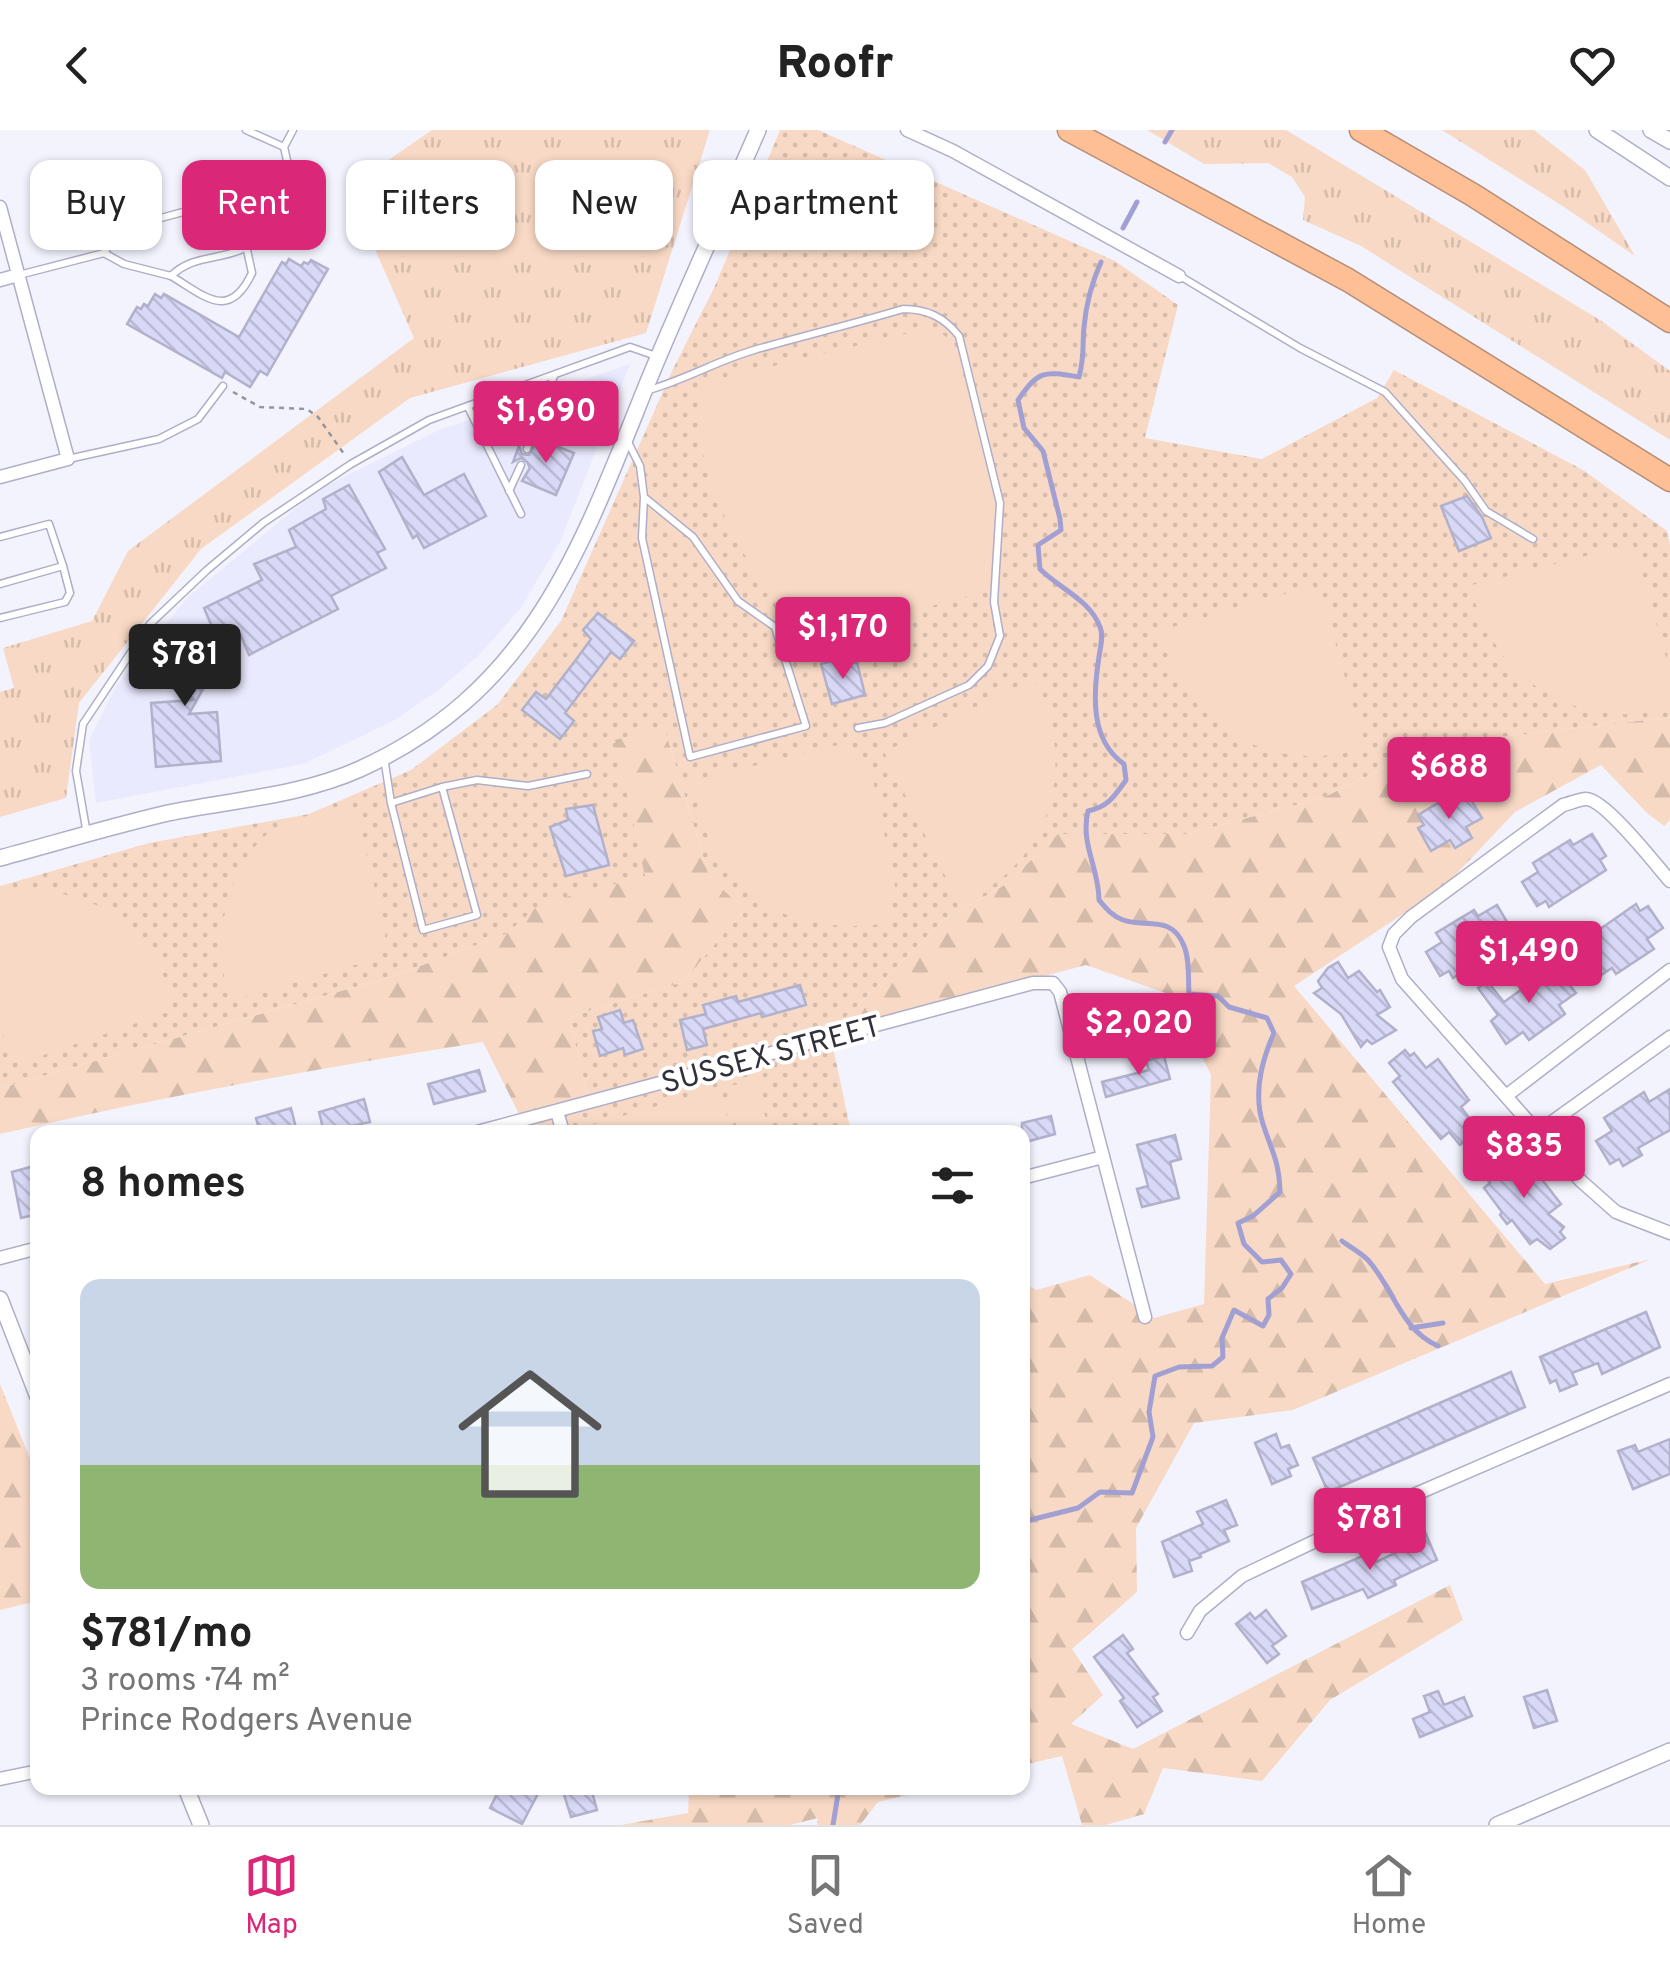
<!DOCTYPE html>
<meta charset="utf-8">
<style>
:root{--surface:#fff;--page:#f6f6f6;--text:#222;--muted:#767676;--line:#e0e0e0;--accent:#db2777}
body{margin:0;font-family:Overpass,sans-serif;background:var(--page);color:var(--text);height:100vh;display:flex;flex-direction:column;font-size:38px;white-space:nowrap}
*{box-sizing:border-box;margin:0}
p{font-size:32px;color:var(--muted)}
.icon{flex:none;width:55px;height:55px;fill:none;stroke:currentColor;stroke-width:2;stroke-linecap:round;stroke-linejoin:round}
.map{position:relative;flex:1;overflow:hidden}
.details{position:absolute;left:30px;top:995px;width:1000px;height:670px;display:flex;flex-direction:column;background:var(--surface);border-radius:20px;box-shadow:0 2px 8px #0004}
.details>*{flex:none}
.top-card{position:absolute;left:30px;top:30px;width:1000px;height:90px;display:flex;gap:20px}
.price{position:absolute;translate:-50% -85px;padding:0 22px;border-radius:10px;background:var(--accent);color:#fff;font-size:32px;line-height:65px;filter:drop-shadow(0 2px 5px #0008)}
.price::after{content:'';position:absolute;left:50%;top:60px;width:30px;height:22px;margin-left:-15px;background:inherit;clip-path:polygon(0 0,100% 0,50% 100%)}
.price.active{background:#222;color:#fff}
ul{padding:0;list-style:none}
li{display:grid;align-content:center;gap:20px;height:530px;padding:0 50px}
li span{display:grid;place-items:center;height:310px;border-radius:20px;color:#555}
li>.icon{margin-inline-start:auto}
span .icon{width:180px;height:180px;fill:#fffc;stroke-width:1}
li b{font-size:42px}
h2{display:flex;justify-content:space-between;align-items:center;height:120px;padding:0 50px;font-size:42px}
.chip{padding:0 35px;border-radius:20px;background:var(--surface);box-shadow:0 2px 8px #0004;font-size:35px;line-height:90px}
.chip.active{background:var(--accent);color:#fff}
header{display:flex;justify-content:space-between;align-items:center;height:130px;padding:0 50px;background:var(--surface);font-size:45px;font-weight:800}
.tab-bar{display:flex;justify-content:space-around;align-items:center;height:140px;border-top:2px solid var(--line);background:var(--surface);font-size:28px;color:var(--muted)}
.tab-bar a{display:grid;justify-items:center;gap:5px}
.tab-bar .active{color:var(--accent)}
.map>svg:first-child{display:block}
</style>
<header><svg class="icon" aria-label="back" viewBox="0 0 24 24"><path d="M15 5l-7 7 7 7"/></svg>Roofr<svg class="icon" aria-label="heart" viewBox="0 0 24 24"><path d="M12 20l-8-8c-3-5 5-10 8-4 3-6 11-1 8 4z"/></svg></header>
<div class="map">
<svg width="1670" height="1695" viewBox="0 0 1670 1695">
<defs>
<pattern id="grass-tufts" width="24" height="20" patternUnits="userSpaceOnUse" patternTransform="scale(2.5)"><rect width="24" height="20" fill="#f8d9c5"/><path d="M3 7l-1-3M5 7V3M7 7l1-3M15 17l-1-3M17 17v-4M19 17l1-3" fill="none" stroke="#d5bbaa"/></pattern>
<pattern id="forest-firs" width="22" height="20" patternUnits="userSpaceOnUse" patternTransform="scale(2.5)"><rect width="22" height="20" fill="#f8d9c5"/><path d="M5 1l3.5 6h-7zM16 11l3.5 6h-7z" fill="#d5bbaa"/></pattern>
<pattern id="park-dots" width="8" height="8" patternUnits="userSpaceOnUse" patternTransform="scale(2.5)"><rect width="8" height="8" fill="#f8d9c5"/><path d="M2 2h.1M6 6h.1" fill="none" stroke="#d5bbaa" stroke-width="1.8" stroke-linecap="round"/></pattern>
<pattern id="building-back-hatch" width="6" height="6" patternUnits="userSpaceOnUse" patternTransform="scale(2.5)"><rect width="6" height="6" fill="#d8d8f7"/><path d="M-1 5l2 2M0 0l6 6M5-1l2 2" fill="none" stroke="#babad5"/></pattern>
</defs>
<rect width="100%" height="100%" fill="#f3f3fe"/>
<polygon fill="#eaeaff" points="630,234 560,412 520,479 479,525 440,559 393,591 303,634 96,673 89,610 116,556 188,467 319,359 439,300"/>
<g fill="url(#grass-tufts)">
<polygon points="432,0 710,0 646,203 410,268 201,419 79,573 66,668 0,687 0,562 14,558 3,518 92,491 128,421 414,208 348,58"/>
<polygon points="1147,0 1286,0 1600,190 1670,241 1670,310 1361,116 1303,90 1305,67 1292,47 1268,33 1204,34"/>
<polygon points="1442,0 1534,0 1585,40 1635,126 1564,77"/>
</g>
<g fill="url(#forest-firs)">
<polygon points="1670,587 1670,690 1664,696 1647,683 1601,635 1515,682 1444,757 1294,856 1545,1154 1651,1129 1293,1280 1194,1293 1136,1398 1137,1462 1072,1519 1103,1565 1071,1594 1133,1619 1450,1455 1463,1490 1330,1570 1262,1651 1163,1638 1144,1684 1106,1695 1082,1695 1062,1626 1023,1635 1023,1152 1036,1160 1090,1145 1154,1188 1204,1174 1211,945 1171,865 1086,835 830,903 942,791 1006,754 1058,704 1186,704 1322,668 1432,615"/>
<path d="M664,596L709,746L745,779L683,852L569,887L588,965L558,1002H465L521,988L483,912C320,938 160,967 0,1004V958L390,847L506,804L539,774L644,746L614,609Z"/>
<polygon points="0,1254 37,1346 37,1471 0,1480"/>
<polygon points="689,1658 936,1658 878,1672 860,1695 817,1695 818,1688 790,1695 621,1695 688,1683"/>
</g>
<polygon fill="url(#park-dots)" points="780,0 818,0 1115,131 1178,175 1145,308 1262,329 1377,268 1394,240 1583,340 1667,401 1670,415 1670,587 1432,615 1322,668 1186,704 1058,704 1006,754 942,791 830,903 851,1002 558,1002 551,975 588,965 569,887 683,852 744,780 709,746 664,596 615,610 645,746 540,774 506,804 390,847 0,958 0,756 149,713 309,684 411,640 497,575 561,491 673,239 715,156"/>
<g fill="#f8d9c5">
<path d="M933,197L954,213L997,368L991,458C928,480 864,496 797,475C747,459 707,355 700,308C697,291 699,272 699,254Z"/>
<path d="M1633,414L1670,541V578C1614,594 1554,579 1513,537C1491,515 1480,484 1468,456Z"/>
<path d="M1312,456L1321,461L1365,619C1265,645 1189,598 1159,501Z"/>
<path d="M1034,548C1079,636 1053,733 959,774L884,622Z"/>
<path d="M842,614L869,630L898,770L889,772L893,792C829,805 750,788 716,725C704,702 698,675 692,651Z"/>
<path d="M347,674L356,682L386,803L380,823L362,833L231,871C225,851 219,831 221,810C224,770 242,715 280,696C301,686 326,681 347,674Z"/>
<path d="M29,759C107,766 157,800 174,880L24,932L9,923L0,895V762Z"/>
<polygon points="756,949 769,1002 738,1002 726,957"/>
<polygon points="720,958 731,1002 581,1002 584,997"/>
</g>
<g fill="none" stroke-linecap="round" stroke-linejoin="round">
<g stroke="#a2a0d2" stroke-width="5">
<polyline points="1165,12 1172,0"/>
<polyline points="1123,98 1137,72"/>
<path d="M1342,1111C1350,1117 1361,1123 1368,1130C1394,1159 1400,1199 1438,1216"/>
<polyline points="1411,1198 1443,1193"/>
<path d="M1022,1392L1078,1378L1100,1362L1132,1363L1153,1307L1149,1282L1155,1246L1179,1237L1212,1236L1223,1227L1222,1208L1234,1180L1263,1196L1269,1185L1268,1169L1282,1158L1291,1144L1281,1130L1262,1132L1244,1114L1238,1093L1253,1086L1280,1062C1279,1030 1272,1022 1263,994C1253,963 1261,932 1274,903L1267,888L1229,877L1218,866L1189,864C1188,850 1190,830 1184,816C1172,784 1145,798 1123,790C1112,786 1106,778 1099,770C1099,738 1080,714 1088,681C1108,677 1114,667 1126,650L1124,634C1090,610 1093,565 1099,527C1100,518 1104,506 1100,497C1090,470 1060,459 1040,439L1038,415L1061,400L1060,389L1043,321L1024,298L1018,270C1039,240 1043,241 1079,247C1085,224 1082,217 1084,197C1086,175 1092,152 1101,132"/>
<polyline points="833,1695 839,1658"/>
</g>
</g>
<g fill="url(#building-back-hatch)" stroke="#b2b1cb" stroke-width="2.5">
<polygon points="289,129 301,136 304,132 308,134 311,130 328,139 267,245 260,241 250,257 225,242 222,248 127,194 137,177 141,179 144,174 148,176 155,164 161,168 164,164 239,207 282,132 286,134"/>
<polygon points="538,309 574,323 556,365 522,351 530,338 527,332 521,328 513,332 519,316 522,324 529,325"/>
<polygon points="402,327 424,365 464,344 486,386 424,418 417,405 413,408 379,342"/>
<polygon points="349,355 385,419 377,423 386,438 331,466 338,479 249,525 241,506 220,515 204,478 262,450 254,434 296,417 289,400 326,379 323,369"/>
<polygon points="1467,366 1482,387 1491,408 1459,421 1441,376"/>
<polygon points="598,483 634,511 620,529 611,522 565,583 574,591 560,609 522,580 536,562 546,569 575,531 591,509 583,500"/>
<polygon points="182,500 212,518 192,526 215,538 189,584 217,582 221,631 156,637 151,573 193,570 155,548"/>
<polygon points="835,530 837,538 857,532 865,565 832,574 821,534"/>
<polygon points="1455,663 1459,668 1467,663 1482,688 1466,697 1472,708 1455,718 1450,710 1431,721 1418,698 1424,695 1418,685"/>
<polygon points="593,675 609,735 566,746 550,697 568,690 566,679"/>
<polygon points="1592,704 1606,726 1600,730 1606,740 1549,777 1546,771 1537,776 1522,752 1538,742 1533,733 1570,710 1573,715"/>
<polygon points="1636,774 1640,781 1648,776 1663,798 1647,809 1654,819 1616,844 1612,838 1595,849 1579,826 1586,821 1580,813"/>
<polygon points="1497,775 1510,797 1504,800 1510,810 1453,848 1449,841 1440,846 1426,822 1442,812 1436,803 1474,780 1478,786"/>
<polygon points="1338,832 1348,848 1359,841 1377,862 1380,860 1390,877 1377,885 1396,900 1372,914 1367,910 1361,917 1341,884 1314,863 1322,858 1318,851 1328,838"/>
<polygon points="1547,841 1551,846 1558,841 1576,863 1559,875 1565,884 1529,910 1523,902 1506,914 1491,891 1498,885 1478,858 1487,851 1504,872"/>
<polygon points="800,855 806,875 762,887 761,883 703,899 707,915 687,920 680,890 706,884 703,875 736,866 738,872"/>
<polygon points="620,880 624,893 633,890 643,919 625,925 623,918 600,926 593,901 602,899 598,887"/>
<polygon points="1102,880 1105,891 1121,887 1126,905 1090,915 1085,896 1089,895 1087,884"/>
<polygon points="1405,920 1410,926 1414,923 1426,938 1438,929 1469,970 1461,977 1473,993 1470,996 1475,1002 1460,1015 1449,1002 1441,1009 1393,952 1400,946 1389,933"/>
<polygon points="1164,926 1170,949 1106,967 1102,952 1149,940 1146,931"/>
<polygon points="479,940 485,961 434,974 428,954"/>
<polygon points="1670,959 1670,1000 1638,1018 1642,1025 1623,1036 1619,1029 1610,1034 1596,1011 1612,1001 1604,988 1644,962 1649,972"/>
<polygon points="364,969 370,992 324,1002 319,982"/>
<polygon points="291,978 297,1002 260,1002 256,988"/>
<polygon points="1051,986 1055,1004 1022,1013 1022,993"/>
<polygon points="1175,1005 1181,1029 1170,1032 1179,1068 1142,1077 1137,1059 1148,1056 1137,1015"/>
<polygon points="1495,1026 1500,1031 1505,1027 1517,1043 1526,1036 1540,1047 1561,1074 1548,1084 1564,1097 1560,1102 1565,1108 1550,1119 1537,1109 1530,1114 1512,1090 1507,1094 1500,1085 1502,1082 1484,1058 1490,1053 1479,1038"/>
<polygon points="38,1035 38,1084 21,1088 12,1042"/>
<polygon points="1646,1182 1660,1217 1602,1244 1598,1233 1572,1243 1577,1254 1560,1261 1556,1250 1550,1253 1540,1227"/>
<polygon points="1511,1242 1525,1277 1328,1362 1313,1328"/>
<polygon points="1276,1304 1281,1318 1289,1315 1298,1335 1288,1339 1291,1346 1272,1354 1255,1313"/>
<polygon points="1670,1309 1670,1344 1633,1359 1618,1321 1635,1315 1638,1322"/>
<polygon points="1226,1370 1237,1395 1224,1400 1229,1411 1200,1424 1201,1427 1189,1431 1192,1441 1174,1447 1162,1412 1203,1394 1197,1382"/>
<polygon points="1425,1402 1437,1430 1394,1450 1396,1455 1368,1468 1363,1459 1312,1479 1302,1452 1367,1424 1372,1434 1397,1422 1395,1416"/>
<polygon points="1266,1480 1286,1506 1272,1516 1279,1524 1267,1533 1236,1494 1250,1483 1255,1489"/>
<polygon points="1123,1505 1133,1519 1127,1523 1158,1564 1153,1567 1162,1581 1137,1597 1120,1571 1124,1568 1094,1527"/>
<polygon points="1547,1560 1557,1591 1534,1598 1524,1567"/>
<polygon points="1438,1561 1444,1575 1464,1567 1472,1586 1420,1607 1413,1589 1430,1582 1424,1566"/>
<polygon points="500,1658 541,1658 522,1694 490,1678"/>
<polygon points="562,1658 591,1658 597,1680 571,1687"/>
</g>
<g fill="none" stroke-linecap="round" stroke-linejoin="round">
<g stroke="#afaec8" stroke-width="9">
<g id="service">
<polyline points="246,0 284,17"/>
<polyline points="104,123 120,99 261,61 279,61"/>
<path d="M19,145L104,123L124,134L171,146C200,117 241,138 265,97C272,85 278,76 279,61L291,48L284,17L293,0"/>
<path d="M171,146C205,166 229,192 252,143L247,120"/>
<polyline points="1180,146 1300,218 1385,262 1465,351 1486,381 1533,409"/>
<path d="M645,261C683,251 716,231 754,220C803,206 853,194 903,179C927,179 944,187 959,206L1000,373L994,472L1000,506L988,536L969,555L885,593L858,598"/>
<polyline points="468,277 521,384"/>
<polyline points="627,310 640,336 644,367 642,408 690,627 806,596 775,497 738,471 693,407 644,367"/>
<polyline points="527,319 554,246"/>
<polyline points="68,329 159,309 198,289 223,256"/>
<polyline points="509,361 521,335"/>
<polyline points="0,407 49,394 63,436"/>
<polyline points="0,454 63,436 70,463 65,472 0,488"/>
<polyline points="384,627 391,673 423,800 477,785 442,657 391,673"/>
<polyline points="442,657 477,650 528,656 587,644"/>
<polyline points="87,704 76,641 83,594 150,494 207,440 263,393 351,334 429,290 630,217 659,227"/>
</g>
</g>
<g stroke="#afaec8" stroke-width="15">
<g id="minor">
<polyline points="907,0 953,21 1179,146"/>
<polyline points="0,77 68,329 0,347"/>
<polyline points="0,150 18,145"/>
<path d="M1670,751C1656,735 1605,669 1586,669C1579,669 1569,674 1563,675L1411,787L1394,804L1389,817L1402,849L1581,1051L1616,1082L1670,1103"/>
<polyline points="1506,966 1670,840"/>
<polyline points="557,982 563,1002"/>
<polyline points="477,1002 1033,853 1053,853 1060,862 1145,1187"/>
<polyline points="1538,1002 1670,907"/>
<polyline points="1022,1048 1103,1027"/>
<polyline points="0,1128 38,1118"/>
<polyline points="1187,1503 1200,1481 1242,1446 1393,1374 1670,1254"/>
<polyline points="0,1649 38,1641"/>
</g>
</g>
<g stroke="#afaec8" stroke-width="18">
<g id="tertiary">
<polyline points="1597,0 1670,48"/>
<polyline points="1651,0 1670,11"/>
<path d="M0,728C56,713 112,696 168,683C232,670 300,666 360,639C529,562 579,424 643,264C679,175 720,88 758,0"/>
<polyline points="0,1169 38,1267"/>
<polyline points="186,1658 201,1695"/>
<polyline points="1497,1695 1670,1621"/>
</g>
</g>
<g stroke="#b68d76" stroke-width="25">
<g id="motorway">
<polyline points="1069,0 1348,150 1670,350"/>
<polyline points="1361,0 1473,65 1670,191"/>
</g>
</g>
<polyline stroke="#95959f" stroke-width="2.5" stroke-dasharray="5 5" stroke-linecap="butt" points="233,262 260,277 307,279 318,287 344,324"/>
<use href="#service" stroke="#fff" stroke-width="6"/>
<use href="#minor" stroke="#fff" stroke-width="12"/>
<use href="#tertiary" stroke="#fff" stroke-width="15"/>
<use href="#motorway" stroke="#febf95" stroke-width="22"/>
</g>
<g text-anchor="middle" stroke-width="8" stroke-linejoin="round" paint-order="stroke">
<g font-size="30" fill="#31313b" stroke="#fff">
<text transform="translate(771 924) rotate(-15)" y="10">SUSSEX STREET</text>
</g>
</g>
</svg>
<b class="price" style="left:546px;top:336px">$1,690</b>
<b class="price" style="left:843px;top:552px">$1,170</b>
<b class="price active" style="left:185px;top:579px">$781</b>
<b class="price" style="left:1449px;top:692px">$688</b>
<b class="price" style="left:1529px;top:876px">$1,490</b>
<b class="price" style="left:1139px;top:948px">$2,020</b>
<b class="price" style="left:1524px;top:1071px">$835</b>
<b class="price" style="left:1370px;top:1443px">$781</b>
<div class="top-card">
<a class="chip">Buy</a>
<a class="chip active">Rent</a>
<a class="chip">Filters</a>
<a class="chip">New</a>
<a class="chip">Apartment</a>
</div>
<section class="details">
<h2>8 homes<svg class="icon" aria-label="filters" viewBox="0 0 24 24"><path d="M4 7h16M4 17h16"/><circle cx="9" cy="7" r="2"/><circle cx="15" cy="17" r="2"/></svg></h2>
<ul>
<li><span style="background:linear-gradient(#c9d6e8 60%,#8fb573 0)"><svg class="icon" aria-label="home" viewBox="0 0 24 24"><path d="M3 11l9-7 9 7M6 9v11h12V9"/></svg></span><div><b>$781/mo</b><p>3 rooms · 74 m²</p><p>Prince Rodgers Avenue</p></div></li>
</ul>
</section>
</div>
<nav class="tab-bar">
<a class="active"><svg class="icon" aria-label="map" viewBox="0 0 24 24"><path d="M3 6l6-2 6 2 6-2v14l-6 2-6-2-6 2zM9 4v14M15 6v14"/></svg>Map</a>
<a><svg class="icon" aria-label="saved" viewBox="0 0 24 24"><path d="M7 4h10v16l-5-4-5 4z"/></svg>Saved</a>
<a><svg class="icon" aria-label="home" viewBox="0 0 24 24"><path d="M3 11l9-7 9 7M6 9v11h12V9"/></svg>Home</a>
</nav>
